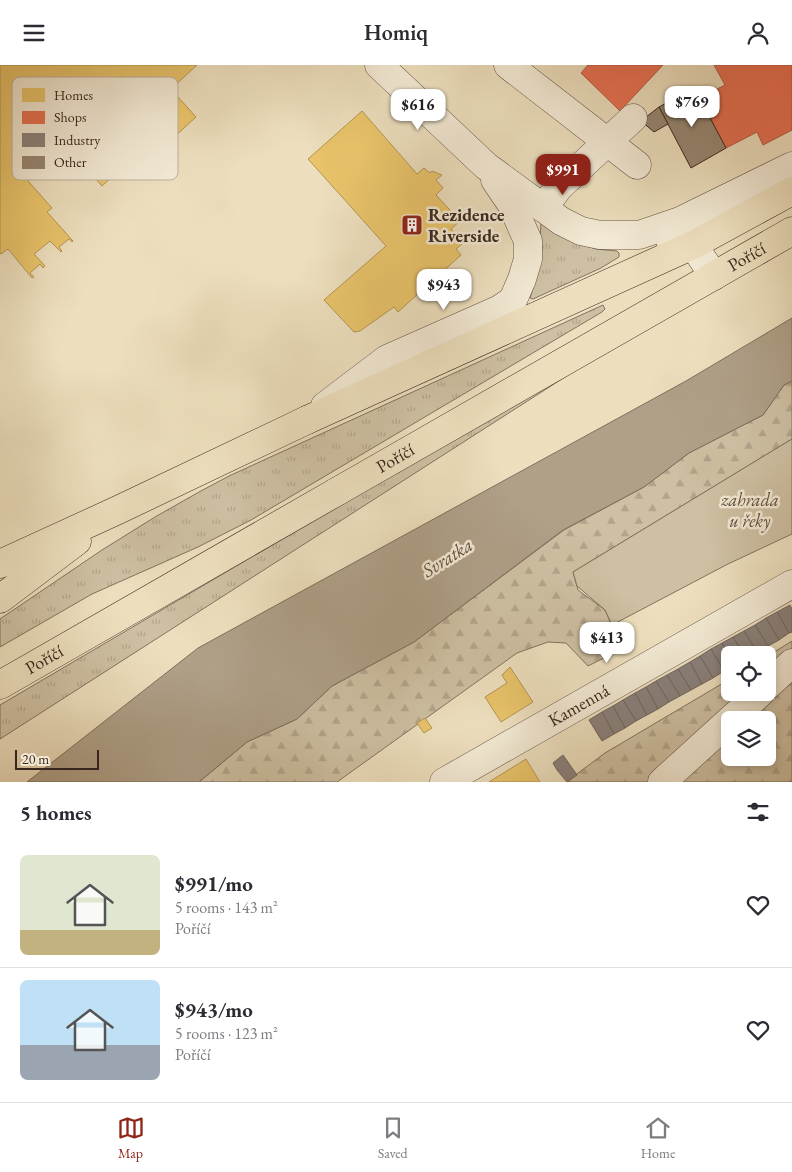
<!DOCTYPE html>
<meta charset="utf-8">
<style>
:root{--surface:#fff;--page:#f2f2f3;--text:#2b2b33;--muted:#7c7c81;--line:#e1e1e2;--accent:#8f2418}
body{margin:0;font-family:"EB Garamond",serif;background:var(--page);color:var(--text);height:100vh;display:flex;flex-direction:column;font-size:19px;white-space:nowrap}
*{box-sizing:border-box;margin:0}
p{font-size:16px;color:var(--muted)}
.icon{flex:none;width:28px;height:28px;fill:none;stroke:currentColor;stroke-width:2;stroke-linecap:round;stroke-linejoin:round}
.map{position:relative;height:717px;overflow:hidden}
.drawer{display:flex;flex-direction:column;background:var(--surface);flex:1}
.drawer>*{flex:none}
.fabs{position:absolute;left:721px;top:581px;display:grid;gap:10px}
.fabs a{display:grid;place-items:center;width:55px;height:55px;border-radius:8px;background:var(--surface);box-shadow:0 2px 8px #0003;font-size:25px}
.scale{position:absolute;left:15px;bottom:12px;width:84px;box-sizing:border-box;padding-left:5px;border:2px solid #38261e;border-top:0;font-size:14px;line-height:18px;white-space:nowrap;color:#38261e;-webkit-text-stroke:4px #f3ead5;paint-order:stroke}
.price{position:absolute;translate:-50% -42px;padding:0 11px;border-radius:10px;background:#fff;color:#222;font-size:16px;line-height:32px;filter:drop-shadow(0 1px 2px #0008)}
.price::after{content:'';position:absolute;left:50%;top:30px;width:15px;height:11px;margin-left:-8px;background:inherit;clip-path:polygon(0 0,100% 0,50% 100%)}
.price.current{background:var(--accent);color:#fff}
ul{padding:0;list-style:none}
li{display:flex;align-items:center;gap:15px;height:125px;padding:0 20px}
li+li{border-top:1px solid var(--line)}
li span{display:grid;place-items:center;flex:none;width:140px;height:100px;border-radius:8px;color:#555}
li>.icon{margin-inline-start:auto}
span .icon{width:60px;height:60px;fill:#fffc;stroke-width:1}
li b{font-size:21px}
h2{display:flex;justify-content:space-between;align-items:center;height:60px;padding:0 20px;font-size:21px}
header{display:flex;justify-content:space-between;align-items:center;height:65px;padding:0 20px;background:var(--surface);font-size:22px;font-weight:600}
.dock{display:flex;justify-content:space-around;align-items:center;height:70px;border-top:1px solid var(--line);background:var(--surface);font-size:14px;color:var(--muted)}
.dock a{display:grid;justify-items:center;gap:2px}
.dock .current{color:var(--accent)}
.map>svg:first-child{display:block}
</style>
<header><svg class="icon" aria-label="menu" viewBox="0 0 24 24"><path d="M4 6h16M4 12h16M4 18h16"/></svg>Homiq<svg class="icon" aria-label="person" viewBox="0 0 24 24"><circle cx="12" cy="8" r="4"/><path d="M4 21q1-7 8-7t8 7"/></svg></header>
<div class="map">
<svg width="792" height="717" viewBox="0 0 792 717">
<defs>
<pattern id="grass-tufts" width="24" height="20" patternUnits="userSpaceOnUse" patternTransform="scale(1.25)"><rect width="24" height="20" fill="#cec0a3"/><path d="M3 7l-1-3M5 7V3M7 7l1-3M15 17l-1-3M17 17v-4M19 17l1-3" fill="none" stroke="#b2a58c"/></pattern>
<pattern id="forest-firs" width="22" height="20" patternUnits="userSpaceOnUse" patternTransform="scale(1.25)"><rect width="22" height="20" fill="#cec0a3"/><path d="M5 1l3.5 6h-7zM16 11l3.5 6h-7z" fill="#b2a58c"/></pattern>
</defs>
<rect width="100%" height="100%" fill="#eddfbe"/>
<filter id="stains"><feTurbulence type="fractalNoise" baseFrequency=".004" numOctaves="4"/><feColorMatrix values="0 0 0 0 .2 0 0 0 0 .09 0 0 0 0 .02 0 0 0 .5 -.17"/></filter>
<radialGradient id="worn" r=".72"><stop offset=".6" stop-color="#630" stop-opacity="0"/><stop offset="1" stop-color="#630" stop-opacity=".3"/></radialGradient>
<g fill="url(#grass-tufts)" stroke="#837360">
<polygon points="541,158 577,178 596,184 617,186 619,188 619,192 601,203 533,234 530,233 536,214 540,176"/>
<polygon points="603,240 605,244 602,247 251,455 198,482 92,529 0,582 0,554 102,485 155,452 199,427 229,411"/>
<polygon points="643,262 0,674 0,640"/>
</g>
<g fill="url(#forest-firs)" stroke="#837360" fill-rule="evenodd">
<polygon points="792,316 792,374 573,507 578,525 605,545 622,584 588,601 566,578 548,577 517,588 337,717 199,717 247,677 297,654 332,621 414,577 564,465 644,422 689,388 763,350 784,320"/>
<path d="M792,576V717H566L605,688L730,614V628H768V591ZM730,655H768V692H730Z"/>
</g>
<polygon fill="#cec0a3" stroke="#837360" points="792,374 792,469 728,499 612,560 605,545 577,521 573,507"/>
<polygon fill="#afa088" stroke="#7f6f5e" points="792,253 792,316 784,320 763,350 689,388 644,422 563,465 414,577 332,621 297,654 247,677 199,717 27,717 198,583 686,316"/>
<g fill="#e9c46a" stroke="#b49553">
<polygon points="0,0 197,0 171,24 196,52 149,95 140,87 102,121 51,64 13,99 52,143 47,147 73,176 72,177 69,174 59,182 62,186 61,187 50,176 34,189 45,201 43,203 40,199 30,208 34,212 32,213 8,184 1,189 0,188"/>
<polygon points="362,46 417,109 424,103 430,108 432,106 442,110 436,115 443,123 436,130 460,156 451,164 463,178 456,184 461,190 398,247 394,242 360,266 354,267 324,235 386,181 308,94"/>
<polygon points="510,602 533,637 501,657 485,632 507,618 502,610"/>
<polygon points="425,653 432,663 424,668 417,658"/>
<polygon points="526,694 540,717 489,717"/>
</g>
<g fill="#e76f51" stroke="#b25942">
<polygon points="588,0 663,0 620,46 581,8"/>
<polygon points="714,0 792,0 792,65 763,80 757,67 726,83 700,33 725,20"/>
</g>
<g fill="#8a817c" stroke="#716660">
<polygon points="790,540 792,544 792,567 789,568 777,547"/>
<polygon points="777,547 789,568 779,575 766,553"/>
<polygon points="766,553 779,575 768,581 755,560"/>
<polygon points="755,560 768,581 757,587 744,566"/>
<polygon points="744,566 757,587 752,590 744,590 733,572"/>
<polygon points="733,572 744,590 730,590 730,592 722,578"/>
<polygon points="722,578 730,592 730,602 724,606 711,584"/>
<polygon points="711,584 724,606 713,613 700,591"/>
<polygon points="700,591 713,613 702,619 690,597"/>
<polygon points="690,597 702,619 691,625 678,604"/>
<polygon points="678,604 691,625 680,631 667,610"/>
<polygon points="667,610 680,631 669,637 656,616"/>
<polygon points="656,616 669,637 658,644 646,622"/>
<polygon points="646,622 658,644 647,650 635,628"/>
<polygon points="635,628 647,650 636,656 623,635"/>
<polygon points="623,635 636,656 625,663 613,641"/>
<polygon points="613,641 625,663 614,669 602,647"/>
<polygon points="602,647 614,669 602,676 589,655"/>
<polygon points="563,690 577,710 567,717 557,705 553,698"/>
</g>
<g fill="#968671" stroke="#38261e">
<polygon points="694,23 726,83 691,103 659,42"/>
<polygon points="659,42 668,59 654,67 641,56"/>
</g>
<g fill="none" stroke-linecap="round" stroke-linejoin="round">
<g stroke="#655446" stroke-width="29">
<g id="minor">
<polyline points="379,0 486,101 561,156 581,166 600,170 639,170 680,156 792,101"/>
<polyline points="508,0 637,100"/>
<polyline points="543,143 559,122 633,53"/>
<polyline points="670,175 693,180 714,211"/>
<polyline points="325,341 387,294 500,244 513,235 522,214 528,194 528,176 512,140 495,115"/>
<polyline points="768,620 792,598"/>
<path id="s1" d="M444,717L792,519"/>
<polyline points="662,717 760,628"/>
</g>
</g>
<g stroke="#38261e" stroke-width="29">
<g id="major">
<polyline points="307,355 693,180 792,126"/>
<path id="s2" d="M338,426L792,166"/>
</g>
</g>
<g stroke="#38261e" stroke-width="29">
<g id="highway">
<polyline points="0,499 118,445 307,355"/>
<polyline points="0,534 77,476"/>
<path id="s3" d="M0,620L338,426"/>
</g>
</g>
<use href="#minor" stroke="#f3ead5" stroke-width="28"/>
<use href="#major" stroke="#eddfbe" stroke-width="28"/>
<use href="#highway" stroke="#eddfbe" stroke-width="28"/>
</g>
<defs>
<g id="building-square" transform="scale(1.125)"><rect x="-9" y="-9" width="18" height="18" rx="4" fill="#8f2418" stroke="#f3ead5"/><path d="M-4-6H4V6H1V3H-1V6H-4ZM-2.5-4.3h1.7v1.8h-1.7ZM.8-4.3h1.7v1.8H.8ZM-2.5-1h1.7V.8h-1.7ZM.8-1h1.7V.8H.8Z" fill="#fff"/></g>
</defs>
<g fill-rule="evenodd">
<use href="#building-square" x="412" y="160"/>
</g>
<g text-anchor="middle" stroke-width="5" stroke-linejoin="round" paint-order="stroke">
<g font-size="18" font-weight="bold" fill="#38261e" stroke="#f3ead5" text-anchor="start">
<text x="428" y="156">Rezidence<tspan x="428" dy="21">Riverside</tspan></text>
</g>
<g font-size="18" fill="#38261e" stroke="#f3ead5">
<text dy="6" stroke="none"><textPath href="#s2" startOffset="471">Poříčí</textPath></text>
<text dy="6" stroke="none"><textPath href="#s2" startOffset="66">Poříčí</textPath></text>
<text dy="6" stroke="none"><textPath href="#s3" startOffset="51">Poříčí</textPath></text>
<text dy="6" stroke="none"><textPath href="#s1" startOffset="155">Kamenná</textPath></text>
</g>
<g font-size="18" font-style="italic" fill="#5e4c3f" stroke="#f3ead5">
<text x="750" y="441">zahrada<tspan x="750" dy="21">u řeky</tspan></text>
</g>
<g font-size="19" font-style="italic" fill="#5c4b3e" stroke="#f3ead5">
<text transform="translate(447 492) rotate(-32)" y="7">Svratka</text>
</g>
</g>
<rect x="12" y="12" width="166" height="103" rx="8" fill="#f3ead5" stroke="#bbaf9e" stroke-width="1"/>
<rect x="22" y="23" width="23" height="14" fill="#e9c46a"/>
<rect x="22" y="46" width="23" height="13" fill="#e76f51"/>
<rect x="22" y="68" width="23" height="14" fill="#8a817c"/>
<rect x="22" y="91" width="23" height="13" fill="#968671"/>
<g font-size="14" fill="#38261e">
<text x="54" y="35">Homes</text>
<text x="54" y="57">Shops</text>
<text x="54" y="80">Industry</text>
<text x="54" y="102">Other</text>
</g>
<rect width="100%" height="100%" filter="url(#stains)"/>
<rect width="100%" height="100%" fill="url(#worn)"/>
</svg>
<div class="fabs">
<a><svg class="icon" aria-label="locate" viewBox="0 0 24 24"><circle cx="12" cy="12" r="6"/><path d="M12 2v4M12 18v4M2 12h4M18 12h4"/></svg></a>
<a><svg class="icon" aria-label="layers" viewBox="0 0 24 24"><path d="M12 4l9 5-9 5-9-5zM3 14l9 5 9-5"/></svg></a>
</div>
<div class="scale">20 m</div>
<b class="price" style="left:692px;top:63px">$769</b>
<b class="price" style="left:418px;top:66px">$616</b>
<b class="price current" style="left:563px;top:131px">$991</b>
<b class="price" style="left:444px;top:246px">$943</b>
<b class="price" style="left:607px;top:599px">$413</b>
</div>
<section class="drawer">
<h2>5 homes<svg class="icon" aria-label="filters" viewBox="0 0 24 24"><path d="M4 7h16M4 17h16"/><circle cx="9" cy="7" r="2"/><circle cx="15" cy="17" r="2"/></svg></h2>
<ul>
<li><span style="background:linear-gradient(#dfe7d0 75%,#c2b280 0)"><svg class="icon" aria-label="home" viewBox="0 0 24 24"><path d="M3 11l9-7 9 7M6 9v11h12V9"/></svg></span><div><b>$991/mo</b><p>5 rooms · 143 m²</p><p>Poříčí</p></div><svg class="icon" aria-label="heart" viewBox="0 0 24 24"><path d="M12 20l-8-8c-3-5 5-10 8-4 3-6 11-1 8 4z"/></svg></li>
<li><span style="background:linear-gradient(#bfe0f5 65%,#9aa5b1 0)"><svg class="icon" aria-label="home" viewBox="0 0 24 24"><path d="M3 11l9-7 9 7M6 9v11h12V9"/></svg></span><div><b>$943/mo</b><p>5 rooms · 123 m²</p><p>Poříčí</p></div><svg class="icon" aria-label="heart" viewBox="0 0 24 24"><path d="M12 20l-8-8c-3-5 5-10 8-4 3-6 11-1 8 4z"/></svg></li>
</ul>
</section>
<nav class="dock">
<a class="current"><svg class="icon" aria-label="map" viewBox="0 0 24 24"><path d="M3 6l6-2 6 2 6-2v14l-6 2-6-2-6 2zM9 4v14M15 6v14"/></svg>Map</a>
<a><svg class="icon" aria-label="saved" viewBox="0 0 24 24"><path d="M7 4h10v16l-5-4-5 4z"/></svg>Saved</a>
<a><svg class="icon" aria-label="home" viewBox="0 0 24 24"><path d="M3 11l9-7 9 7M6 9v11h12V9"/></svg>Home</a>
</nav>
